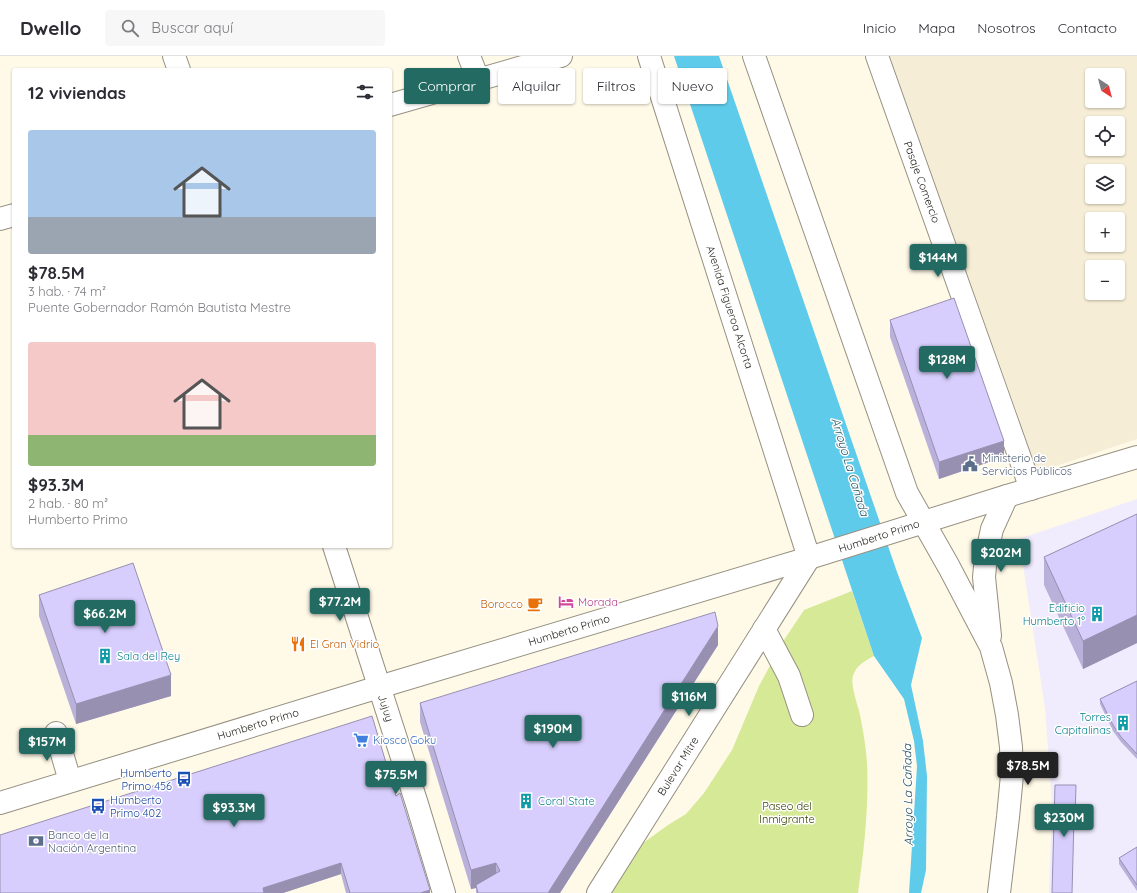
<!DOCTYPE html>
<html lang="es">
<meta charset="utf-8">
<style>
:root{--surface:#fff;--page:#f7f7f7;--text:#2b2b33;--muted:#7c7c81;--line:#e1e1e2;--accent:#236b62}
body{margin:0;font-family:Quicksand,sans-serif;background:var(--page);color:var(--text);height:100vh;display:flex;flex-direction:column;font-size:15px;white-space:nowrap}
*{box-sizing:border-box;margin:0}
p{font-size:13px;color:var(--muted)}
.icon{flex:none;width:22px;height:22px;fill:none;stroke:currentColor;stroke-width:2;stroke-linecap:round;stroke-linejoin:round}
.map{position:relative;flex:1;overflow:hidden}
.panel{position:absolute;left:12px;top:12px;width:380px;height:480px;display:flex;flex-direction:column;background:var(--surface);border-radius:4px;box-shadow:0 1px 3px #0004}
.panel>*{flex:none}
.top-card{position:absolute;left:404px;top:12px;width:380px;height:36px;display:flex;gap:8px}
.needle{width:26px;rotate:144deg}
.controls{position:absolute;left:1085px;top:12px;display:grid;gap:8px}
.controls a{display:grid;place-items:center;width:40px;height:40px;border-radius:4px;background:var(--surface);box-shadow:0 1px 3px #0004;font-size:20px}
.price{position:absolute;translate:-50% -34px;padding:0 9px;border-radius:4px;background:var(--accent);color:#fff;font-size:13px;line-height:26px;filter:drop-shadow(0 1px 2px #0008)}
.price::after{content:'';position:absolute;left:50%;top:24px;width:12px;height:9px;margin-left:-6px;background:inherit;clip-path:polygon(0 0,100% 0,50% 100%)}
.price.on{background:#222;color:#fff}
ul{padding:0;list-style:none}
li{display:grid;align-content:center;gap:8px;height:212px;padding:0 16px}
li span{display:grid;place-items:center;height:124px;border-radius:4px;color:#555}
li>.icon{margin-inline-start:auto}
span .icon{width:72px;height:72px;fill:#fffc;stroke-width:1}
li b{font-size:17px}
h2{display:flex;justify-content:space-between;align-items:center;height:48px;padding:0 16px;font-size:17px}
.pill{padding:0 14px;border-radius:4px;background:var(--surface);box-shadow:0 1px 3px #0004;font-size:14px;line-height:36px}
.pill.on{background:var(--accent);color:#fff}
header{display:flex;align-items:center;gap:24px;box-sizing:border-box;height:56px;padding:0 20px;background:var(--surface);border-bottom:1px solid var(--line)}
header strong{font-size:19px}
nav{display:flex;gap:22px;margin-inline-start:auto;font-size:14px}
.search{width:280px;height:36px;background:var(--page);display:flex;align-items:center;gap:10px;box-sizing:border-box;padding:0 14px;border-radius:4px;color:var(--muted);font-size:15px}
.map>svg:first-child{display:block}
</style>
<header>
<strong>Dwello</strong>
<div class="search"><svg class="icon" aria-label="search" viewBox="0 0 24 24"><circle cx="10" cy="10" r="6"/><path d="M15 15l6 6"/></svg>Buscar aquí</div>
<nav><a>Inicio</a><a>Mapa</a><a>Nosotros</a><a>Contacto</a></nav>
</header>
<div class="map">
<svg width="1137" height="837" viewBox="0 0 1137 837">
<rect width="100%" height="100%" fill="#fff9e8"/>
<polygon fill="#f1ecfd" points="1137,443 1137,837 1049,837 1052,748 1045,652 1019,483"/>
<path fill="#f5edd5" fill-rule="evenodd" d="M890,0H1137V383L1038,416ZM1092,19H1118V45H1092ZM1092,67H1118V93H1092ZM1092,115H1118V141H1092ZM1092,163H1118V189H1092ZM1092,211H1118V237H1092Z"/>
<path fill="#d5e997" d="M852,535L874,600C865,605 856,609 853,620C850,629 858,649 860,659C863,674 866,691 867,707C869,751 864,794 858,837H605L628,798L668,769L686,758L704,737L732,694L759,630L782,587L804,554Z"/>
<polygon fill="#5fcbeb" points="674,0 719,0 897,516 922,582 911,629 923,685 927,720 926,814 921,837 909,837 917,710 914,685 904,643 874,600"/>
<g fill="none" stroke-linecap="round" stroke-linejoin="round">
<g stroke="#969081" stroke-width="24">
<g id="minor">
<polyline points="174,0 179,14"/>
<polyline points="469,0 478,23"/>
<polyline points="877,0 1031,433"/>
<polyline points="390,49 561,0"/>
<polyline points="0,163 14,159"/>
<polyline points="334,490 417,748 444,837"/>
<polyline points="764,573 789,620 802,659"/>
<polyline points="56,677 70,725"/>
<polyline points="598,837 809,502"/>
</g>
</g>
<g stroke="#969081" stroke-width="24">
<g id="major">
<polyline points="649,0 809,502"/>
<polyline points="754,0 907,437 949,511 991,591 1001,627 1007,659 1011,691 1012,719 1008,761 999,837"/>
<polyline points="990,580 984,521 986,501 992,473 1007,440"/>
<polyline points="0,747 379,631 809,502 1007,440 1137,401"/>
</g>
</g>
<use href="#minor" stroke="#fff" stroke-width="22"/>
<use href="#major" stroke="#fff" stroke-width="22"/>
</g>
<g fill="#bab1da">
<polygon points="890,264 1004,401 939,423 890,281"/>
<polygon points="1137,458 1137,587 1083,613 1044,529 1044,501"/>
<polygon points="39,539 171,640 76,668 39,560"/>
<polygon points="718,589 560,837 476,837 476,832 471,833 420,666 420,647"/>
<polygon points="1137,625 1137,703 1121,686 1113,675 1100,648 1100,643"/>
<polygon points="396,740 430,837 346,837 341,818 283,837 0,837"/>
<polygon points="1137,791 1137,835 1119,808 1119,802"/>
</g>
<g fill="#9790b1">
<polygon points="1004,385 1004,401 939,423 939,406"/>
<polygon points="1137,559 1137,587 1083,613 1083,585"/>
<polygon points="718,570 718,589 560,837 548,837"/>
<polygon points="171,619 171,640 76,668 76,648"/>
<polygon points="341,807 341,818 283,837 263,837 263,832"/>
<polygon points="496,807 496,825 476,829 476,832 471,833 471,814"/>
<polygon points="430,834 430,837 420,837"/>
</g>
<g fill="#d8cefd" stroke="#9790b1">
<polygon points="954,242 1004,385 939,406 890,264"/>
<polygon points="1137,458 1137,559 1083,585 1044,501"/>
<polygon points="133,507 171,619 76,648 39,539"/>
<polygon points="715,556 718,570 548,837 478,837 476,829 500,815 496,807 471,814 420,647"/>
<polygon points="1137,625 1137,698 1121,681 1113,669 1100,643"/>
<polygon points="372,660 396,740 400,737 430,834 420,837 350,837 341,807 263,832 264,837 0,837 0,779"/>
<polygon points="1055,729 1076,729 1075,763 1074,763 1072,837 1052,837"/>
<polygon points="1137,791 1137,829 1119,802"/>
</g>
<defs>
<g id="civic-bare" transform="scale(1.2)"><path d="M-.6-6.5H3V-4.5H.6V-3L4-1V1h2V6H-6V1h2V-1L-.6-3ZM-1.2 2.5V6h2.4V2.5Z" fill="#5c6f8a" stroke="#fff" stroke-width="2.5" paint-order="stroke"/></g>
<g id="hotel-bare" transform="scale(1.2)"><path d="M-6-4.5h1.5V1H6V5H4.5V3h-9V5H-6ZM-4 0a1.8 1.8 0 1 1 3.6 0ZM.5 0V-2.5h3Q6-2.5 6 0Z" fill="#d1479c" stroke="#fff" stroke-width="2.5" paint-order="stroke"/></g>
<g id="cafe-bare" transform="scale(1.2)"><path d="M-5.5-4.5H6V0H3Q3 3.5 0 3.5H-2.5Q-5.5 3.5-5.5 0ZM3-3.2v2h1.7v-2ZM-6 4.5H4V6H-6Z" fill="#e8710a" stroke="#fff" stroke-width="2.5" paint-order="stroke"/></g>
<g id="building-bare" transform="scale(1.2)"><path d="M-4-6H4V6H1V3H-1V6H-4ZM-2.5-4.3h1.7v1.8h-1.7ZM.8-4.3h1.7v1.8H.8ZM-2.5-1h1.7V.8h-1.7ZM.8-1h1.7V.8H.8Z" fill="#0f9aa8" stroke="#fff" stroke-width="2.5" paint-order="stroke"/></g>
<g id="restaurant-bare" transform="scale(1.2)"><path d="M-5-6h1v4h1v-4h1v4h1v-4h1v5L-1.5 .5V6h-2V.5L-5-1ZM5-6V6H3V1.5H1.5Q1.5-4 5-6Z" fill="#e8710a" stroke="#fff" stroke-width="2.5" paint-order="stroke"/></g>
<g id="supermarket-bare" transform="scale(1.2)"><path d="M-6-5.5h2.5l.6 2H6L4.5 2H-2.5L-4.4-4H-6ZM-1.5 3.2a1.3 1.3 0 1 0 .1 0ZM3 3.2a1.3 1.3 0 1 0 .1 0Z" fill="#3f7fe0" stroke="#fff" stroke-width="2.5" paint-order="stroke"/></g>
<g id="bus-bare" transform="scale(1.2)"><path d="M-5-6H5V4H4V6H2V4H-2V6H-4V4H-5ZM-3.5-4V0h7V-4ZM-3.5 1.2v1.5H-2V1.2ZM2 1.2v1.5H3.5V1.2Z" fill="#1a4fb4" stroke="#fff" stroke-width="2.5" paint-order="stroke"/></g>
<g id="bank-bare" transform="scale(1.2)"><path d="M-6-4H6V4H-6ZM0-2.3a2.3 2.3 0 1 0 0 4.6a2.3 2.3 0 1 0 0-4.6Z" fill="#5c6f8a" stroke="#fff" stroke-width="2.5" paint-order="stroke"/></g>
</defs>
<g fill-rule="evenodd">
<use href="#civic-bare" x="970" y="408"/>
<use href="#hotel-bare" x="566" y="546"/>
<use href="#cafe-bare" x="535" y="548"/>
<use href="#building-bare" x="1097" y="558"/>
<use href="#restaurant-bare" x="298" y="588"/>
<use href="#building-bare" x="105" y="600"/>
<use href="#building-bare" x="1123" y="667"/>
<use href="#supermarket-bare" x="361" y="684"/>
<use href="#bus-bare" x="184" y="723"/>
<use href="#building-bare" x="526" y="745"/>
<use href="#bus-bare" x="98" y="750"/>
<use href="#bank-bare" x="36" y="785"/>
</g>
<g text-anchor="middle" stroke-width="3" stroke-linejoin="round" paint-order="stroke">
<g font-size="11" fill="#1e1c16" stroke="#fff">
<text transform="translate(922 126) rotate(70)" y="4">Pasaje Comercio</text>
<text transform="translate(730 251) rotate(72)" y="4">Avenida Figueroa Alcorta</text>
<text transform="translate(879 480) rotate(-18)" y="4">Humberto Primo</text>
<text transform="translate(569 574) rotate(-17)" y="4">Humberto Primo</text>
<text transform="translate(386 652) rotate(72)" y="4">Jujuy</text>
<text transform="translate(258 668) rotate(-17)" y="4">Humberto Primo</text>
<text transform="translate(678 710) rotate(-58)" y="4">Bulevar Mitre</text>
</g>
<g font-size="11" fill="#4e5e75" stroke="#fff" text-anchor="start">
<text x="982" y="406">Ministerio de<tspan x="982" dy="13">Servicios Públicos</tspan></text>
<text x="48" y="783">Banco de la<tspan x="48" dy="13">Nación Argentina</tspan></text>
</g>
<g font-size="11" fill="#b23c85" stroke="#fff" text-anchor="start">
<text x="578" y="550">Morada</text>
</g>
<g font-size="11" fill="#c56008" stroke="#fff" text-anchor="end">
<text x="523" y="552">Borocco</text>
<text x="310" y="592" text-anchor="start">El Gran Vidrio</text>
</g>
<g font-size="11" fill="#0d838f" stroke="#fff" text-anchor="end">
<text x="1085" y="556">Edificio<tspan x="1085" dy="13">Humberto 1°</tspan></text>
<text x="117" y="604" text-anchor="start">Sala del Rey</text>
<text x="1111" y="665">Torres<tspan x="1111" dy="13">Capitalinas</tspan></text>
<text x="538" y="749" text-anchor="start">Coral State</text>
</g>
<g font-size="11" fill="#366cbe" stroke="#fff" text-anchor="start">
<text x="373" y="688">Kiosco Goku</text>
</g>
<g font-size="11" fill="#164399" stroke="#fff" text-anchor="end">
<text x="172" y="721">Humberto<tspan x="172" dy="13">Primo 456</tspan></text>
<text x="110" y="748" text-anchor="start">Humberto<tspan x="110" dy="13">Primo 402</tspan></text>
</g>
<g font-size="11" fill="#343f00" stroke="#fff">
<text x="787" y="754">Paseo del<tspan x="787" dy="13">Inmigrante</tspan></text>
</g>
<g font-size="12" font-style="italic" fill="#214f5d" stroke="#fff">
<text transform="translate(850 411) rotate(73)" y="4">Arroyo La Cañada</text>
<text transform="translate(908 739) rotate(-91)" y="4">Arroyo La Cañada</text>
</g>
</g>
</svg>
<div class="controls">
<a><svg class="needle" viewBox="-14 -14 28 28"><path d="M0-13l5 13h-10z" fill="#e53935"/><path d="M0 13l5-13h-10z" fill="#7c7c81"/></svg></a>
<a><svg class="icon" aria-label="locate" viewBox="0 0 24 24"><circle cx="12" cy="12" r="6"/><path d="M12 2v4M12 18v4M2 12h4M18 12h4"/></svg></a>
<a><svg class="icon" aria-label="layers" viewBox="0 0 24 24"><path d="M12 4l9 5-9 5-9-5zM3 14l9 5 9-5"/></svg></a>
<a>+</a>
<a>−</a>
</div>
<b class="price" style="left:938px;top:222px">$144M</b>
<b class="price" style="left:947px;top:324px">$128M</b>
<b class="price" style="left:1001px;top:517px">$202M</b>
<b class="price" style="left:340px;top:566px">$77.2M</b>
<b class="price" style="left:105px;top:578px">$66.2M</b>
<b class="price" style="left:689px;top:661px">$116M</b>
<b class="price" style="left:553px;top:693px">$190M</b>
<b class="price" style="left:47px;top:706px">$157M</b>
<b class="price on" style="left:1028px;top:730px">$78.5M</b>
<b class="price" style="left:396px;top:739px">$75.5M</b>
<b class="price" style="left:234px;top:772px">$93.3M</b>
<b class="price" style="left:1064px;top:782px">$230M</b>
<div class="top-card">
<a class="pill on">Comprar</a>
<a class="pill">Alquilar</a>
<a class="pill">Filtros</a>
<a class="pill">Nuevo</a>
</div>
<section class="panel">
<h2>12 viviendas<svg class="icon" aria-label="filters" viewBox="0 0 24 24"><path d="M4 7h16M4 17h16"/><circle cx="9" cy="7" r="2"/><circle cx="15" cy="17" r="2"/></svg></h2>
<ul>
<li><span style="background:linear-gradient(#a9c7e8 70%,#9aa5b1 0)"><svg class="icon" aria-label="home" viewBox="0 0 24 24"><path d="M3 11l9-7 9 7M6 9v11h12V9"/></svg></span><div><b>$78.5M</b><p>3 hab. · 74 m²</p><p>Puente Gobernador Ramón Bautista Mestre</p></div></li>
<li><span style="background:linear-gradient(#f6c9c9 75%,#8fb573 0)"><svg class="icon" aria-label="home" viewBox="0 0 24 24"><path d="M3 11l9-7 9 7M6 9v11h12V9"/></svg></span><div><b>$93.3M</b><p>2 hab. · 80 m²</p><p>Humberto Primo</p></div></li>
</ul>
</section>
</div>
